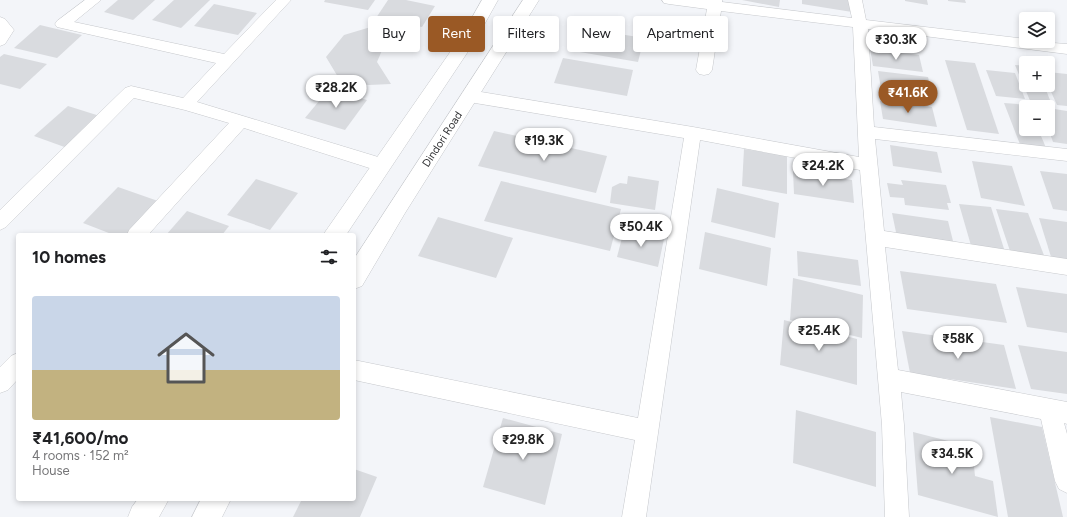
<!DOCTYPE html>
<meta charset="utf-8">
<style>
:root{--surface:#fff;--page:#f6f6f6;--text:#202124;--muted:#757577;--line:#e0e0e0;--accent:#9a5925}
body{margin:0;font-family:Figtree,sans-serif;background:var(--page);color:var(--text);height:100vh;display:flex;flex-direction:column;font-size:15px;white-space:nowrap}
*{box-sizing:border-box;margin:0}
p{font-size:13px;color:var(--muted)}
.icon{flex:none;width:22px;height:22px;fill:none;stroke:currentColor;stroke-width:2;stroke-linecap:round;stroke-linejoin:round}
.map{position:relative;flex:1;overflow:hidden}
.details{position:absolute;left:16px;top:233px;width:340px;height:268px;display:flex;flex-direction:column;background:var(--surface);border-radius:4px;box-shadow:0 2px 6px #0003}
.details>*{flex:none}
.top-card{position:absolute;left:368px;top:16px;width:380px;height:36px;display:flex;gap:8px}
.controls{position:absolute;left:1019px;top:12px;display:grid;gap:8px}
.controls a{display:grid;place-items:center;width:36px;height:36px;border-radius:4px;background:var(--surface);box-shadow:0 2px 6px #0003;font-size:20px}
.price{position:absolute;translate:-50% -34px;padding:0 9px;border-radius:14px;background:#fff;color:#222;font-size:13px;line-height:26px;filter:drop-shadow(0 1px 2px #0008)}
.price::after{content:'';position:absolute;left:50%;top:24px;width:12px;height:9px;margin-left:-6px;background:inherit;clip-path:polygon(0 0,100% 0,50% 100%)}
.price.active{background:var(--accent);color:#fff}
ul{padding:0;list-style:none}
li{display:grid;align-content:center;gap:8px;height:212px;padding:0 16px}
li+li{border-top:1px solid var(--line)}
li span{display:grid;place-items:center;height:124px;border-radius:4px;color:#555}
li>.icon{margin-inline-start:auto}
span .icon{width:72px;height:72px;fill:#fffc;stroke-width:1}
li b{font-size:17px}
h2{display:flex;justify-content:space-between;align-items:center;height:48px;padding:0 16px;font-size:17px}
.chip{padding:0 14px;border-radius:4px;background:var(--surface);box-shadow:0 2px 6px #0003;font-size:14px;line-height:36px}
.chip.active{background:var(--accent);color:#fff}
.map>svg:first-child{display:block}
</style>
<div class="map">
<svg width="1067" height="517" viewBox="0 0 1067 517">
<rect width="100%" height="100%" fill="#f3f5f9"/>
<g fill="#d9dbdf">
<polygon points="118,0 155,0 133,20 104,12"/>
<polygon points="174,0 210,0 181,28 152,20"/>
<polygon points="325,0 375,0 368,10 324,2"/>
<polygon points="388,0 406,0 435,6 422,27 376,18"/>
<polygon points="742,0 780,0 779,7"/>
<polygon points="802,0 852,0 852,12 802,4"/>
<polygon points="905,0 927,0 928,5 905,1"/>
<polygon points="948,0 965,0 966,3 948,1"/>
<polygon points="214,4 257,13 238,35 194,26"/>
<polygon points="40,25 82,35 57,58 14,48"/>
<polygon points="374,26 402,28 413,41 383,48 377,62 391,84 369,85 341,82 326,57 344,35"/>
<polygon points="576,27 644,38 638,62 568,50"/>
<polygon points="870,49 919,55 923,72 873,66"/>
<polygon points="4,54 47,64 20,89 0,84 0,57"/>
<polygon points="563,58 633,70 627,96 554,83"/>
<polygon points="945,60 975,63 999,134 967,130"/>
<polygon points="1015,65 1026,66 1026,85 1044,85 1052,105 1031,103"/>
<polygon points="986,70 1015,73 1025,99 996,96"/>
<polygon points="878,71 928,77 932,95 881,89"/>
<polygon points="1048,72 1067,74 1067,106 1057,105 1048,85"/>
<polygon points="329,89 367,100 345,130 305,118"/>
<polygon points="880,101 932,107 937,127 883,119"/>
<polygon points="1004,103 1029,105 1030,107 1026,107 1026,129 1038,129 1047,150 1021,147"/>
<polygon points="68,106 103,117 70,149 34,136"/>
<polygon points="1048,108 1067,111 1067,144 1053,142 1048,128"/>
<polygon points="494,131 607,156 596,193 478,166"/>
<polygon points="890,145 937,152 942,173 893,166"/>
<polygon points="744,149 787,156 787,194 742,186"/>
<polygon points="972,161 1012,166 1025,206 981,198"/>
<polygon points="793,171 852,180 854,203 794,194"/>
<polygon points="1040,171 1067,174 1067,211 1053,209"/>
<polygon points="628,176 659,181 655,210 610,203 612,187 620,183 627,184"/>
<polygon points="256,179 298,193 270,230 227,215"/>
<polygon points="901,180 946,185 951,203 947,203 949,210 905,205 904,198 890,197 887,183 903,185"/>
<polygon points="501,181 621,209 610,251 484,221"/>
<polygon points="118,187 158,201 128,235 114,235 83,223"/>
<polygon points="717,188 779,203 775,238 711,222"/>
<polygon points="959,204 991,207 1005,252 972,249"/>
<polygon points="996,209 1028,213 1045,258 1011,254"/>
<polygon points="187,211 229,226 222,235 166,235"/>
<polygon points="892,213 948,221 954,245 897,237"/>
<polygon points="438,217 513,238 496,278 418,256"/>
<polygon points="1039,218 1067,222 1067,262 1052,260"/>
<polygon points="624,230 664,239 658,267 617,257"/>
<polygon points="705,232 771,248 767,286 699,269"/>
<polygon points="797,251 858,260 861,286 798,276"/>
<polygon points="900,271 996,284 1007,323 907,309"/>
<polygon points="793,278 863,295 862,338 790,320"/>
<polygon points="1016,287 1067,294 1067,333 1027,327"/>
<polygon points="784,320 857,339 857,385 780,365"/>
<polygon points="902,331 1004,345 1016,389 910,373"/>
<polygon points="1018,345 1067,352 1067,394 1031,389"/>
<polygon points="796,410 876,432 876,487 793,463"/>
<polygon points="990,417 1042,427 1063,517 1008,517"/>
<polygon points="503,418 562,434 545,505 483,487"/>
<polygon points="913,432 972,447 975,476 993,481 998,517 918,495"/>
<polygon points="354,469 377,477 360,517 293,517 302,499 354,499"/>
</g>
<g fill="none" stroke-linecap="round" stroke-linejoin="round">
<g stroke="#c6c8cc" stroke-width="1">
<g id="minor">
<polygon points="85,0 101,0 74,22 224,54 276,0 291,0 197,102 388,160 391,165 388,170 382,172 244,128 148,235 127,235 129,230 229,123 185,110 134,98 6,227 0,230 0,210 125,88 131,86 183,98 216,63 57,27 55,24 57,21"/>
<polygon points="662,0 722,0 722,2 852,18 848,0 862,0 866,20 1026,39 1026,41 1067,44 1067,54 868,29 874,127 1067,149 1067,161 875,139 884,231 1067,259 1067,275 885,247 898,370 1067,402 1067,424 1064,423 1067,434 1067,493 1059,489 1055,481 1041,419 901,392 904,425 909,517 885,517 882,425 860,170 700,140 646,517 622,517 635,440 354,380 354,360 638,418 684,138 469,102 463,100 461,96 463,92 469,90 693,127 859,157 853,27 721,11 712,70 709,74 704,75 699,74 696,70 707,9 669,4 664,3"/>
<polygon points="0,17 5,19 14,30 5,44 0,46"/>
<polygon points="18,353 18,379 8,390 0,393 0,367 11,356"/>
</g>
</g>
<g stroke="#c6c8cc" stroke-width="1">
<g id="primary">
<polygon points="482,0 498,0 475,41 346,235 323,235 462,35"/>
<polygon points="523,0 539,0 405,213 362,286 354,289 354,259"/>
<polygon points="138,499 169,499 159,517 128,517 132,507"/>
<polygon points="201,499 231,499 222,517 192,517"/>
</g>
</g>
<use href="#minor" fill="#fff" fill-rule="evenodd"/>
<use href="#primary" fill="#fff" fill-rule="evenodd"/>
</g>
<g text-anchor="middle" stroke-width="3.5" stroke-linejoin="round" paint-order="stroke">
<g font-size="11" fill="#303133" stroke="#fff">
<text transform="translate(442 139) rotate(-57)" y="4">Dindori Road</text>
</g>
</g>
</svg>
<div class="controls">
<a><svg class="icon" aria-label="layers" viewBox="0 0 24 24"><path d="M12 4l9 5-9 5-9-5zM3 14l9 5 9-5"/></svg></a>
<a>+</a>
<a>−</a>
</div>
<b class="price" style="left:896px;top:61px">₹30.3K</b>
<b class="price" style="left:336px;top:109px">₹28.2K</b>
<b class="price active" style="left:908px;top:114px">₹41.6K</b>
<b class="price" style="left:544px;top:162px">₹19.3K</b>
<b class="price" style="left:823px;top:187px">₹24.2K</b>
<b class="price" style="left:641px;top:248px">₹50.4K</b>
<b class="price" style="left:819px;top:352px">₹25.4K</b>
<b class="price" style="left:958px;top:360px">₹58K</b>
<b class="price" style="left:523px;top:461px">₹29.8K</b>
<b class="price" style="left:952px;top:475px">₹34.5K</b>
<div class="top-card">
<a class="chip">Buy</a>
<a class="chip active">Rent</a>
<a class="chip">Filters</a>
<a class="chip">New</a>
<a class="chip">Apartment</a>
</div>
<section class="details">
<h2>10 homes<svg class="icon" aria-label="filters" viewBox="0 0 24 24"><path d="M4 7h16M4 17h16"/><circle cx="9" cy="7" r="2"/><circle cx="15" cy="17" r="2"/></svg></h2>
<ul>
<li><span style="background:linear-gradient(#c9d6e8 60%,#c2b280 0)"><svg class="icon" aria-label="home" viewBox="0 0 24 24"><path d="M3 11l9-7 9 7M6 9v11h12V9"/></svg></span><div><b>₹41,600/mo</b><p>4 rooms · 152 m²</p><p>House</p></div></li>
</ul>
</section>
</div>
